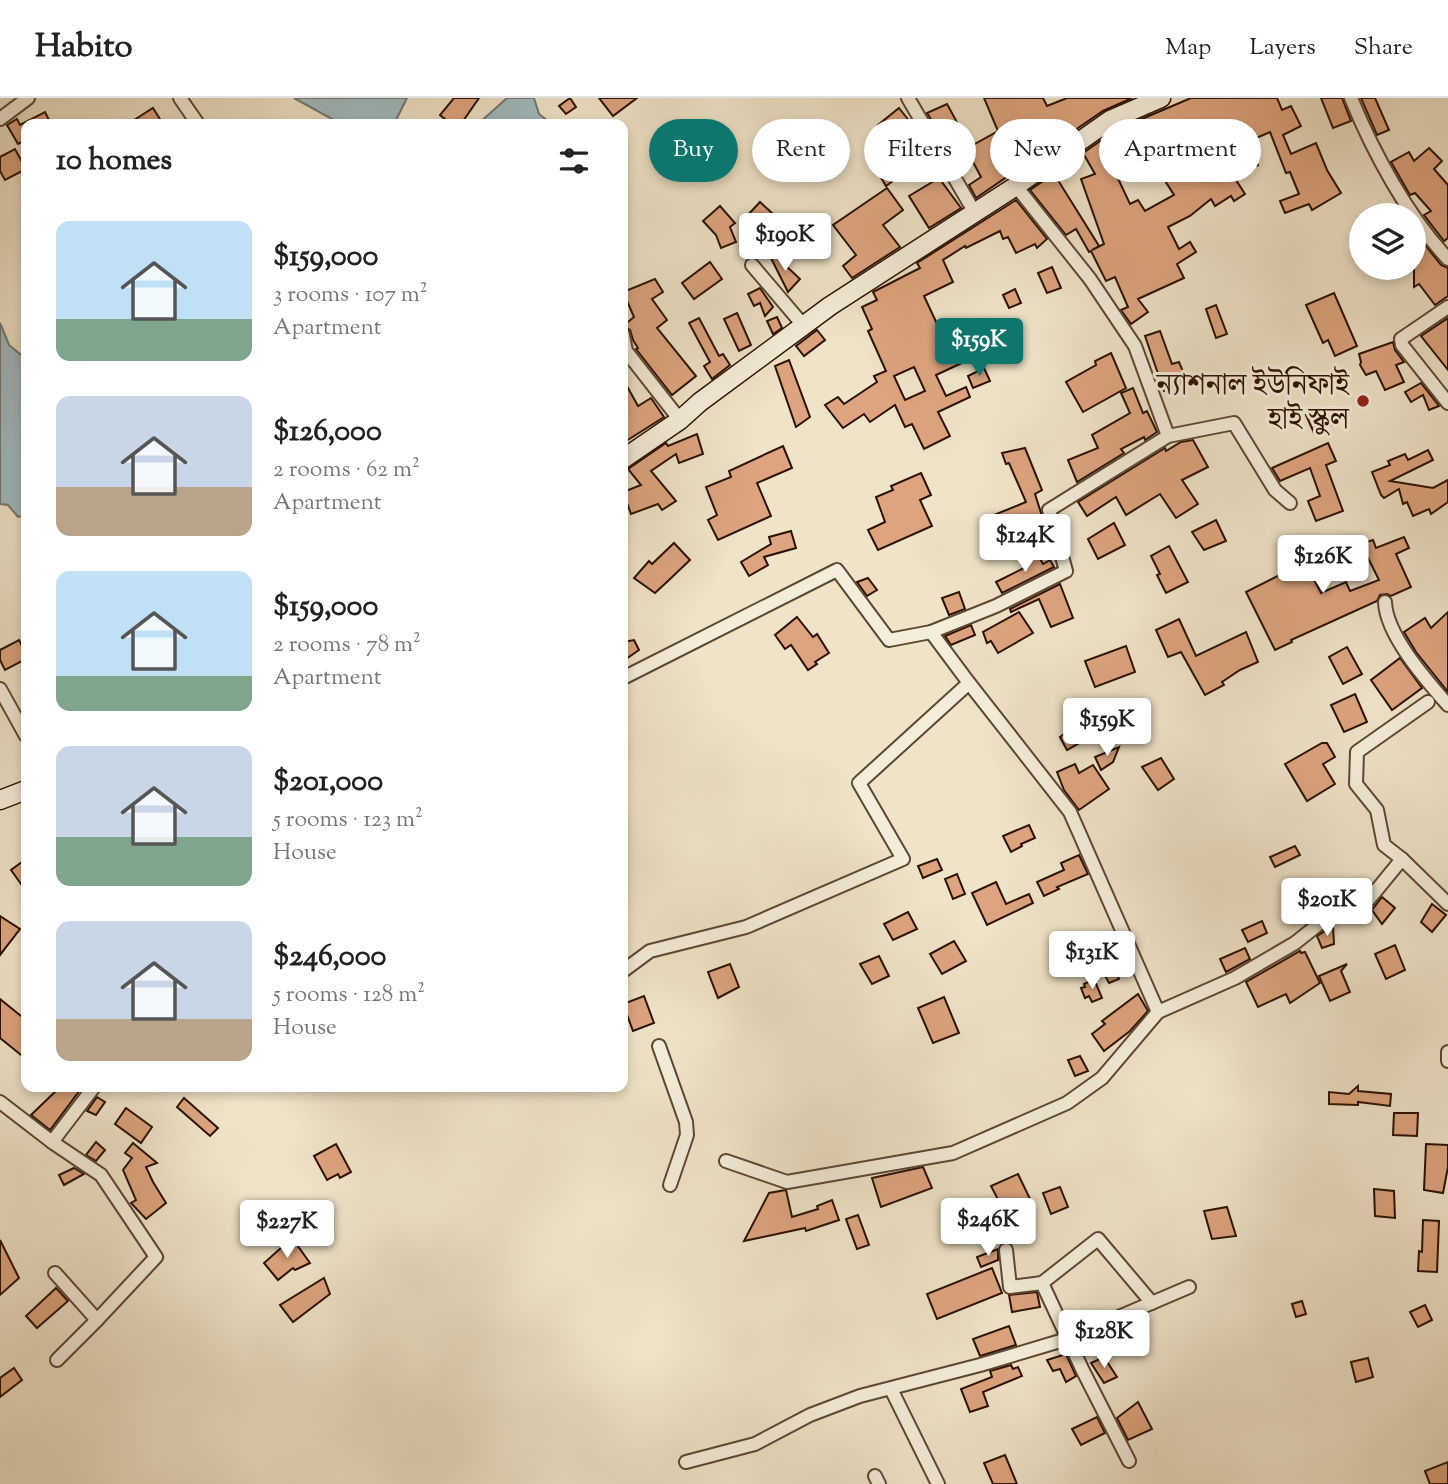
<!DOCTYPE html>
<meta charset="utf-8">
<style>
:root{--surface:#fff;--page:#f2f2f2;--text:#222;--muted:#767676;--line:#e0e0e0;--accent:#0f766e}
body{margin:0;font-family:"Sorts Mill Goudy","Noto Serif Bengali",serif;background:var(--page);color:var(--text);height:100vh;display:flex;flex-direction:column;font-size:26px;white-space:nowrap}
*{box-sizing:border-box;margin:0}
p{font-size:23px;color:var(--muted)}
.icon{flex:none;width:38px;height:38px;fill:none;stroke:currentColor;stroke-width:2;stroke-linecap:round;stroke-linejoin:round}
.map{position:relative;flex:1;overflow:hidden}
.sheet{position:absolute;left:21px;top:21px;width:607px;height:973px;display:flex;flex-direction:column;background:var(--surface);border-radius:14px;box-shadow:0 4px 10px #0003}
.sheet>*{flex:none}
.banner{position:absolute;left:649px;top:21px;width:665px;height:63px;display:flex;gap:14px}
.tools{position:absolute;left:1349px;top:105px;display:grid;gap:14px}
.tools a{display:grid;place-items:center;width:77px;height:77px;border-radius:50%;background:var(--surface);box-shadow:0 4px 10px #0003;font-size:35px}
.price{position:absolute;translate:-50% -60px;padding:0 16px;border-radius:7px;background:#fff;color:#222;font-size:23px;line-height:46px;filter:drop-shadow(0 2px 4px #0008)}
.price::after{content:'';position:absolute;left:50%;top:42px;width:21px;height:16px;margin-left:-10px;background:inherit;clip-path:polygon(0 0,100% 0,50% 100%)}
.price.on{background:var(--accent);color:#fff}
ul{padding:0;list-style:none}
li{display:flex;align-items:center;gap:21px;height:175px;padding:0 35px}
li span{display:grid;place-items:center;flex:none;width:196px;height:140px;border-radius:14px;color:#555}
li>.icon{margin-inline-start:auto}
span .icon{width:84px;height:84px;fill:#fffc;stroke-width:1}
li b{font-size:30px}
h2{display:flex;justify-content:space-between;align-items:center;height:84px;padding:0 35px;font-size:30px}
.chip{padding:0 24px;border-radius:32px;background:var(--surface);box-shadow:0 4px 10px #0003;font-size:24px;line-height:63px}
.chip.on{background:var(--accent);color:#fff}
header{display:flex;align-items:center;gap:42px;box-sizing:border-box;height:98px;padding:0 35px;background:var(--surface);border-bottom:2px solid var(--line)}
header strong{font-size:33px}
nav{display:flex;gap:38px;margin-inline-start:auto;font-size:24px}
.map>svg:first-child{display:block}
</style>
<header>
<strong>Habito</strong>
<nav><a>Map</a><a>Layers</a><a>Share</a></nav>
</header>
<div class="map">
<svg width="1448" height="1386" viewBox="0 0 1448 1386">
<rect width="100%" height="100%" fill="#efe3c8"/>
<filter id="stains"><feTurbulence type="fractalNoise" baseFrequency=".00286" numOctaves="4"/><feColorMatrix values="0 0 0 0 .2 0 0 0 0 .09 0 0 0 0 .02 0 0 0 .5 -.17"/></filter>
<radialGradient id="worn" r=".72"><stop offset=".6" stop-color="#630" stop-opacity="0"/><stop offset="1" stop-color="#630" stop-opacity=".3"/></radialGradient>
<g fill="#a0bbc1" stroke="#717774" stroke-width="2">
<polygon points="294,0 407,0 394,26 341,26"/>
<polygon points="507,0 534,0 539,16 552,26 478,26"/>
<polygon points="0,225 9,247 26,261 26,417 18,419 8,407 0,406"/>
</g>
<g fill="#dda47f" stroke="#2b1101" stroke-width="2" fill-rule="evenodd">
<polygon points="454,0 479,0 461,26 451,26 440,17"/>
<polygon points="570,0 576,9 566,16 559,8"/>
<polygon points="599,0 637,0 613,18"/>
<polygon points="984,0 1043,0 1047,8 1067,0 1132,0 1103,13 976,100 969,87 981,79 966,51 998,33"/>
<path d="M1191,0H1277L1282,12L1291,8L1301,28L1283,37L1291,56L1316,45L1327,72L1341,95L1312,112L1309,106L1285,115L1280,103L1299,96L1290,74L1286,75L1270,34L1247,44L1258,67L1234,79L1245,96L1234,103L1231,98L1215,108L1211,101L1190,118L1168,129L1179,151L1190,144L1196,154L1177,166L1184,180L1138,201L1148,214L1131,226L1121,212L1128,209L1115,179L1106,183L1091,153L1089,154L1076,131L1066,137L1030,92L1049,79L1051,82L1056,79L1099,148L1092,152L1104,146L1081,81L1095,76L1083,55L1116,32ZM1146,53L1174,97L1145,113L1138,102L1130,106L1113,70Z"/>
<polygon points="1321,0 1342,0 1351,23 1333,30"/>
<polygon points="1361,0 1375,0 1389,32 1377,37"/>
<polygon points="947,6 969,46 952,55 927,15"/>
<polygon points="153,10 163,26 128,26"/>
<polygon points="899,10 918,34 910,41 924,60 886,88 877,73 898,57 878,27"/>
<polygon points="45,14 51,26 26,26 26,42 18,46 7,27 17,21 20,27"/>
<polygon points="1429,50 1442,63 1434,71 1448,87 1448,140 1444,143 1424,117 1431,113 1415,95 1410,97 1391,64 1409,54 1414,63"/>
<polygon points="15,51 26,71 5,82 0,73 0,59"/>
<polygon points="939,80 961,110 929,130 909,98"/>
<polygon points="887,90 903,112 883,127 900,149 852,180 843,168 856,157 833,127"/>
<path d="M1016,102L1047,141L1037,150L1035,146L1016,155L1008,139L1003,141L1000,133L966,150L965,148L943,162L953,184L924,198L951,256L957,253L962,265L936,277L946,298L966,289L970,299L938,314L950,338L924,351L912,326L905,329L895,307L870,324L864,316L843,330L825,307L838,299L844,306L877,284L874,278L886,273L868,233L872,231L862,209L877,202L873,194L920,170L917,165ZM914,269L925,293L905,302L894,278Z"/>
<polygon points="760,104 772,115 757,130 746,119"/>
<polygon points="720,108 735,125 730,129 736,144 721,150 716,137 703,123"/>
<polygon points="1414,133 1441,167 1448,170 1448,198 1435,207 1419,186 1414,189"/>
<polygon points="768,151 800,181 788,194 767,152"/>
<polygon points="710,164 722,181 694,201 682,185"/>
<polygon points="1052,169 1061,190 1047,195 1038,175"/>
<polygon points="655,181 663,194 652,201 667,222 657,230 696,278 672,297 636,251 638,250 633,242 630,232 623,228 634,219 623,194"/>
<polygon points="760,190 773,209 765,218 760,205 754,208 748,196"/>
<polygon points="1015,191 1021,205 1009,210 1003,197"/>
<polygon points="1334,195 1357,248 1335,258 1328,242 1323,245 1306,207"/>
<polygon points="1216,207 1227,236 1216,240 1206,211"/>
<polygon points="737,215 751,247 739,253 724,221"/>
<polygon points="777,219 782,230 773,236 767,223"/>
<polygon points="699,220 719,258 723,256 730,267 712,281 704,268 710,264 689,225"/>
<polygon points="1448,220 1448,272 1421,238"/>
<polygon points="817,232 825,242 804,258 796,248"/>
<polygon points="1160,233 1172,266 1179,264 1187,283 1164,293 1145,238"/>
<polygon points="1393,244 1395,252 1404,264 1396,267 1404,284 1385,292 1376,273 1366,277 1360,267 1361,264 1359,256"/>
<polygon points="1111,255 1126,290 1083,314 1066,284 1096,267 1095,263"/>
<polygon points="789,262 810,319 796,329 775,268"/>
<polygon points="984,270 990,283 973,290 968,278"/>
<polygon points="623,281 638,308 651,300 664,319 623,345"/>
<polygon points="1421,285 1439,308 1429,312 1423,297 1411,304 1405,294"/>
<polygon points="1133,290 1143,315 1147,313 1157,334 1145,342 1144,339 1121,351 1124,355 1077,384 1068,362 1098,350 1092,337 1130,315 1121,295"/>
<polygon points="1317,312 1319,318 1326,315 1331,327 1314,335 1306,317"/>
<polygon points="697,336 703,356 679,365 676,356 651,373 676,403 662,412 658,406 631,416 623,394 641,387 628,371 666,345 668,348"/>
<polygon points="1193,342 1208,369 1182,382 1198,406 1176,420 1160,396 1126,417 1116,399 1087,418 1078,404 1165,350 1166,353 1181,344"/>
<polygon points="1328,345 1336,363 1326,367 1343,413 1316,423 1308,403 1320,398 1310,370 1280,383 1272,370"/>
<polygon points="783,348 792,370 757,385 771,418 718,442 708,422 717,417 706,389 731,379 729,373"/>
<polygon points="1025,350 1042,392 1035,396 1042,418 1001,434 994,417 1026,404 1009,365 1006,366 1002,355"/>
<polygon points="1428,352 1433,362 1390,383 1433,390 1448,382 1448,404 1431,416 1429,411 1413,418 1407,404 1403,406 1399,391 1384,400 1381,397 1372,374 1390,367 1388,363 1405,356 1408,362"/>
<polygon points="921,375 931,397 920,402 932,428 878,452 868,432 885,424 876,399 893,392 891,388"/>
<polygon points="1216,422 1226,443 1204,452 1192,434"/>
<polygon points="1114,425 1125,447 1098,461 1088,441"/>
<polygon points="791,433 796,450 764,459 768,467 749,478 741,464 771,446 769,439"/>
<polygon points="1404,439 1409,450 1396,456 1411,489 1391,498 1387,496 1380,497 1377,503 1291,542 1292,544 1275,552 1246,494 1305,464 1321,495 1346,484 1350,493 1379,482 1361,446 1373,442 1376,450"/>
<polygon points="674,445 690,462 669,482 655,495 634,480 649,463 652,466"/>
<polygon points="1169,448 1188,484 1166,495 1157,477 1160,476 1151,458"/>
<polygon points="1038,457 1043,466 1050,462 1054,469 1002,495 996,484 1028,468 1026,461"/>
<polygon points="868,480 877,492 867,498 857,484"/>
<polygon points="1060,486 1073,520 1051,529 1039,501 1011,514 1010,511"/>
<polygon points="959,494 965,511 949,517 942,500"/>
<polygon points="1019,514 1033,535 998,555 991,543 987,545 983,534"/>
<polygon points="1448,514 1448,594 1416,554 1404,534 1425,520 1431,530"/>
<polygon points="797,519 813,539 817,536 829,555 815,564 817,566 808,572 791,547 785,551 775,537"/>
<polygon points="1179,521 1196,558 1246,534 1258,564 1240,572 1222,584 1224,587 1205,597 1181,554 1168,559 1156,532"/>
<polygon points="971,527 975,537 951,547 945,538"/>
<polygon points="19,542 26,556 26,561 5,572 0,562 0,552"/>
<polygon points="634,542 639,552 623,563 623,544"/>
<polygon points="1126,548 1135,574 1095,589 1085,563"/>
<polygon points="1347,549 1362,576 1343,586 1329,559"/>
<polygon points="1400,560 1422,590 1392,612 1371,582"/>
<polygon points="1355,596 1367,624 1344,634 1331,607"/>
<polygon points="1081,601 1089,615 1078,621 1070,607"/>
<polygon points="1081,624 1088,640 1067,652 1060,639"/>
<polygon points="1322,645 1327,645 1335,659 1323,666 1335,686 1307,703 1285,666"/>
<polygon points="1119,649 1113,664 1101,672 1095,659"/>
<polygon points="1161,660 1174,681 1158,692 1142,669"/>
<polygon points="1075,666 1079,675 1093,667 1109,691 1079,712 1064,692 1057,674"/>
<polygon points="1029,727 1035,740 1021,746 1022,748 1011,754 1003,738"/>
<polygon points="1295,748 1300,757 1275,769 1270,759"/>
<polygon points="1079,757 1088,776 1057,789 1059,791 1044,798 1037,784 1064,772 1061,765"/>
<polygon points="26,761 26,793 11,772"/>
<polygon points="937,761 942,772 923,780 918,768"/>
<polygon points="957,776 965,796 953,801 945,781"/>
<polygon points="996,784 1006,806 1029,796 1033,805 987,827 972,795"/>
<polygon points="1382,799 1395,810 1382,826 1372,812"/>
<polygon points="1432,806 1446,817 1432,834 1421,824"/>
<polygon points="908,814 917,831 893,842 884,826"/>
<polygon points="0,818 20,831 0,857"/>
<polygon points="1262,823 1267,835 1248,844 1242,832"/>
<polygon points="1333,828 1334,846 1322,850 1317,838"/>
<polygon points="1116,840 1123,856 1111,862 1119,881 1109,885 1092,853"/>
<polygon points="954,843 966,863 942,876 930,856"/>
<polygon points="1395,847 1405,872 1386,881 1375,856"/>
<polygon points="1245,850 1250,861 1226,874 1220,861"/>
<polygon points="1300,853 1301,855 1305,854 1320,885 1290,905 1286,896 1258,909 1246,884"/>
<polygon points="879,858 889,878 872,886 860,866"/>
<polygon points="730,866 739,889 718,900 708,874"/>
<polygon points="1347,866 1341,873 1350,894 1330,903 1319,878"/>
<polygon points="1094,881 1102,900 1092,904 1089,898 1085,900 1081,890 1085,889 1084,886"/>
<polygon points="1138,896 1148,913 1130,933 1104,953 1092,936 1105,926 1102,923"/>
<polygon points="644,898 654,925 633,933 623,906"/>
<polygon points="944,899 959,935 933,945 918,910"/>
<polygon points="0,901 26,922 26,961 0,940"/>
<polygon points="1080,958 1088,973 1075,978 1068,962"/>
<polygon points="1358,988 1358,993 1391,996 1390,1008 1358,1004 1358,1007 1329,1006 1329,994 1349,996"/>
<polygon points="60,989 75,989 80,992 50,1032 31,1017"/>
<polygon points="97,999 105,1004 96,1017 87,1013"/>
<polygon points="184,1000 218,1030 210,1038 177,1009"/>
<polygon points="126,1010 152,1029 141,1045 115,1026"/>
<polygon points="1394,1015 1418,1015 1417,1038 1393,1037"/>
<polygon points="96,1044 105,1052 96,1063 86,1057"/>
<polygon points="133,1045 157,1065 146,1069 153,1084 166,1105 146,1121 131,1105 136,1102 123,1072 132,1060 125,1055"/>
<polygon points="336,1046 351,1074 340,1080 338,1076 327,1082 314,1058"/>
<polygon points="1426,1046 1448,1047 1448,1069 1443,1095 1424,1092"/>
<polygon points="923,1069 932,1090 881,1109 872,1080"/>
<polygon points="74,1070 84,1076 64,1087 59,1077"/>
<polygon points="1018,1076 1031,1103 1005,1115 991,1088"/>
<polygon points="1060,1089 1068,1109 1051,1116 1043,1095"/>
<polygon points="1374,1091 1394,1093 1395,1120 1375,1118"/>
<polygon points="786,1092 792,1119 818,1111 817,1108 832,1102 839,1122 806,1133 805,1130 744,1143 769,1095"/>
<polygon points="1227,1109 1236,1138 1212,1141 1204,1113"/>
<polygon points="858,1117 869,1147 857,1151 846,1121"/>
<polygon points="1423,1122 1439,1123 1437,1174 1418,1173 1419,1153 1422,1154"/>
<polygon points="0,1142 19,1180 0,1197"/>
<polygon points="295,1144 310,1165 295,1172 293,1170 278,1182 264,1165 282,1149"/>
<polygon points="998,1151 998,1162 981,1169 977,1159"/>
<polygon points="992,1170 1002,1195 937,1221 927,1196"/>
<polygon points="324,1180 330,1196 293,1224 280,1207"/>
<polygon points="56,1190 68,1203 37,1230 26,1218"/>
<polygon points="1037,1194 1040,1209 1012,1214 1009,1197"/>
<polygon points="1302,1203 1306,1216 1296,1219 1292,1206"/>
<polygon points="1425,1207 1432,1222 1418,1229 1410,1214"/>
<polygon points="1009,1228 1016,1247 980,1258 973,1241"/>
<polygon points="1066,1256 1076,1278 1066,1284 1060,1271 1053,1273 1047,1262"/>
<polygon points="1104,1259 1117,1279 1104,1285 1091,1265"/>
<polygon points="1368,1260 1373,1279 1356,1284 1351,1264"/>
<polygon points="1011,1267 1013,1271 1018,1269 1022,1278 983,1294 988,1308 970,1314 961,1291 992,1279 990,1273"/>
<polygon points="14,1270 22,1282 0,1299 0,1280"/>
<polygon points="1138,1304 1152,1331 1128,1342 1117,1320"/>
<polygon points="1097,1319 1105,1335 1081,1347 1072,1331"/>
<polygon points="1005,1357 1017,1386 993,1386 984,1365"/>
<polygon points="1448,1364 1448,1386 1430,1386 1425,1373"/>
</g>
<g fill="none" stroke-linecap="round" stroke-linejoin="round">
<g stroke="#5c4633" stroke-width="16">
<g id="street">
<polyline points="180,0 198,26"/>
<polyline points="908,0 975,115"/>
<path d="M1351,0C1373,54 1408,119 1448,161"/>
<polyline points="0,21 28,0"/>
<polyline points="1016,88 1090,181 1135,248 1168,338"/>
<polyline points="752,167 803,227"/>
<polyline points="1448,209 1401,241 1402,247 1448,305"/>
<polyline points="623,237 626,253 680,322"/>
<path d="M1385,504C1386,537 1427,583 1448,607"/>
<polyline points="623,580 837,472 889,542 931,534 996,508 1066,473 1049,412 1168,338 1234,325 1275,392 1290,405"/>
<polyline points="969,585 1070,714 1158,914"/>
<polyline points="0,591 26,638"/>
<polyline points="1402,761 1384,747 1377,712 1356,686 1357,654 1428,604"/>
<polyline points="623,873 650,853 746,829 903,761 859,685 969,585 931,534"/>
<polyline points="659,948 686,1024 687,1037 670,1087"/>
<polyline points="1448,954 1448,963"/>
<polyline points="0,1004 52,1044"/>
<polyline points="726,1063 787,1084 953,1055 1067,1005 1102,980 1158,914 1235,880 1295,845 1334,814 1357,816 1402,761 1448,806"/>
<polyline points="1006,1152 1010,1189 1042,1185"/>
<polyline points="55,1175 97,1222 156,1159 101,1077 52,1044 94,989"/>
<polyline points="57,1262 97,1222"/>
<polyline points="891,1291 938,1386"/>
<polyline points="1129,1363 1083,1273 1042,1185 1098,1141 1152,1205"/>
<polyline points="686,1364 755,1346 810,1317 860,1298 980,1267 1067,1241 1189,1189"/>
<polyline points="875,1378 879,1386"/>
</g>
</g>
<g stroke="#2b1101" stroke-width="21">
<g id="secondary">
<polyline points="623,361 680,322 700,304 830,208 1016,88 1110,22 1161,0"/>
<polyline points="0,702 26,692"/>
</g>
</g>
<use href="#street" stroke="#f5eddb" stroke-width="12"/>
<use href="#secondary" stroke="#f5eddb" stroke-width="18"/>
</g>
<circle fill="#8f2418" stroke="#f5eddb" stroke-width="2.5" cx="1363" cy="303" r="7"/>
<g text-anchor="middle" stroke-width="6" stroke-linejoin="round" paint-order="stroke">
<g font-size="30" fill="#2b1101" stroke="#f5eddb" text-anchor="end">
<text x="1349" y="296">ন্যাশনাল ইউনিফাই<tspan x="1349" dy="34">হাই স্কুল</tspan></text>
</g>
</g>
<rect width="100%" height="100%" filter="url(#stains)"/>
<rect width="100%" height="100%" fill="url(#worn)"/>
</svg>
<div class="tools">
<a><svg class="icon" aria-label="layers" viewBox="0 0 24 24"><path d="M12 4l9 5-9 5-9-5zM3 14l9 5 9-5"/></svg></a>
</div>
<b class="price" style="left:785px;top:175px">$190K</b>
<b class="price on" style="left:979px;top:280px">$159K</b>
<b class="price" style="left:1025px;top:476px">$124K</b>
<b class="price" style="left:1323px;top:497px">$126K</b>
<b class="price" style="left:1107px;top:660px">$159K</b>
<b class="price" style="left:1327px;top:840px">$201K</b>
<b class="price" style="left:1092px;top:893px">$131K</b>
<b class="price" style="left:988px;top:1160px">$246K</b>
<b class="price" style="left:287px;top:1162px">$227K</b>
<b class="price" style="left:1104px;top:1272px">$128K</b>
<div class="banner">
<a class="chip on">Buy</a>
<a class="chip">Rent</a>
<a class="chip">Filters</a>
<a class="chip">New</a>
<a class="chip">Apartment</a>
</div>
<section class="sheet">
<h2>10 homes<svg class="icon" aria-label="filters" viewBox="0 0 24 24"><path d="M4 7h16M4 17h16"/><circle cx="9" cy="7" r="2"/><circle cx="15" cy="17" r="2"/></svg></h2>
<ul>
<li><span style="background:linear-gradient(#bfe0f5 70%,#7fa58c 0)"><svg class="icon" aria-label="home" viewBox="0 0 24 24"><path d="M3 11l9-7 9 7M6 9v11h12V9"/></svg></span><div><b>$159,000</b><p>3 rooms · 107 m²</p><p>Apartment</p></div></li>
<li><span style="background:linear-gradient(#c9d6e8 65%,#b9a48a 0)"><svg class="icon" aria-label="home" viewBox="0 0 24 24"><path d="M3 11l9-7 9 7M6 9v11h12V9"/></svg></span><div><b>$126,000</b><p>2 rooms · 62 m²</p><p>Apartment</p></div></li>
<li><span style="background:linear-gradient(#bfe0f5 75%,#7fa58c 0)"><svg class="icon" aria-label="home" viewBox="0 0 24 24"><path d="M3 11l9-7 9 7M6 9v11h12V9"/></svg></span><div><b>$159,000</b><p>2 rooms · 78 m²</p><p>Apartment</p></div></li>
<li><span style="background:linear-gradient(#c9d6e8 65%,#7fa58c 0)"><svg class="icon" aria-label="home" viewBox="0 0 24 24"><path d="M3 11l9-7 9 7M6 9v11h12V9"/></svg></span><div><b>$201,000</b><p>5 rooms · 123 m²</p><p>House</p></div></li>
<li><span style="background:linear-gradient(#c9d6e8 70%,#b9a48a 0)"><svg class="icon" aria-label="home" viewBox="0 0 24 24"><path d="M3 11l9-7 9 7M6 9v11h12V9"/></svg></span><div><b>$246,000</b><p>5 rooms · 128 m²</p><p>House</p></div></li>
</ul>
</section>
</div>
